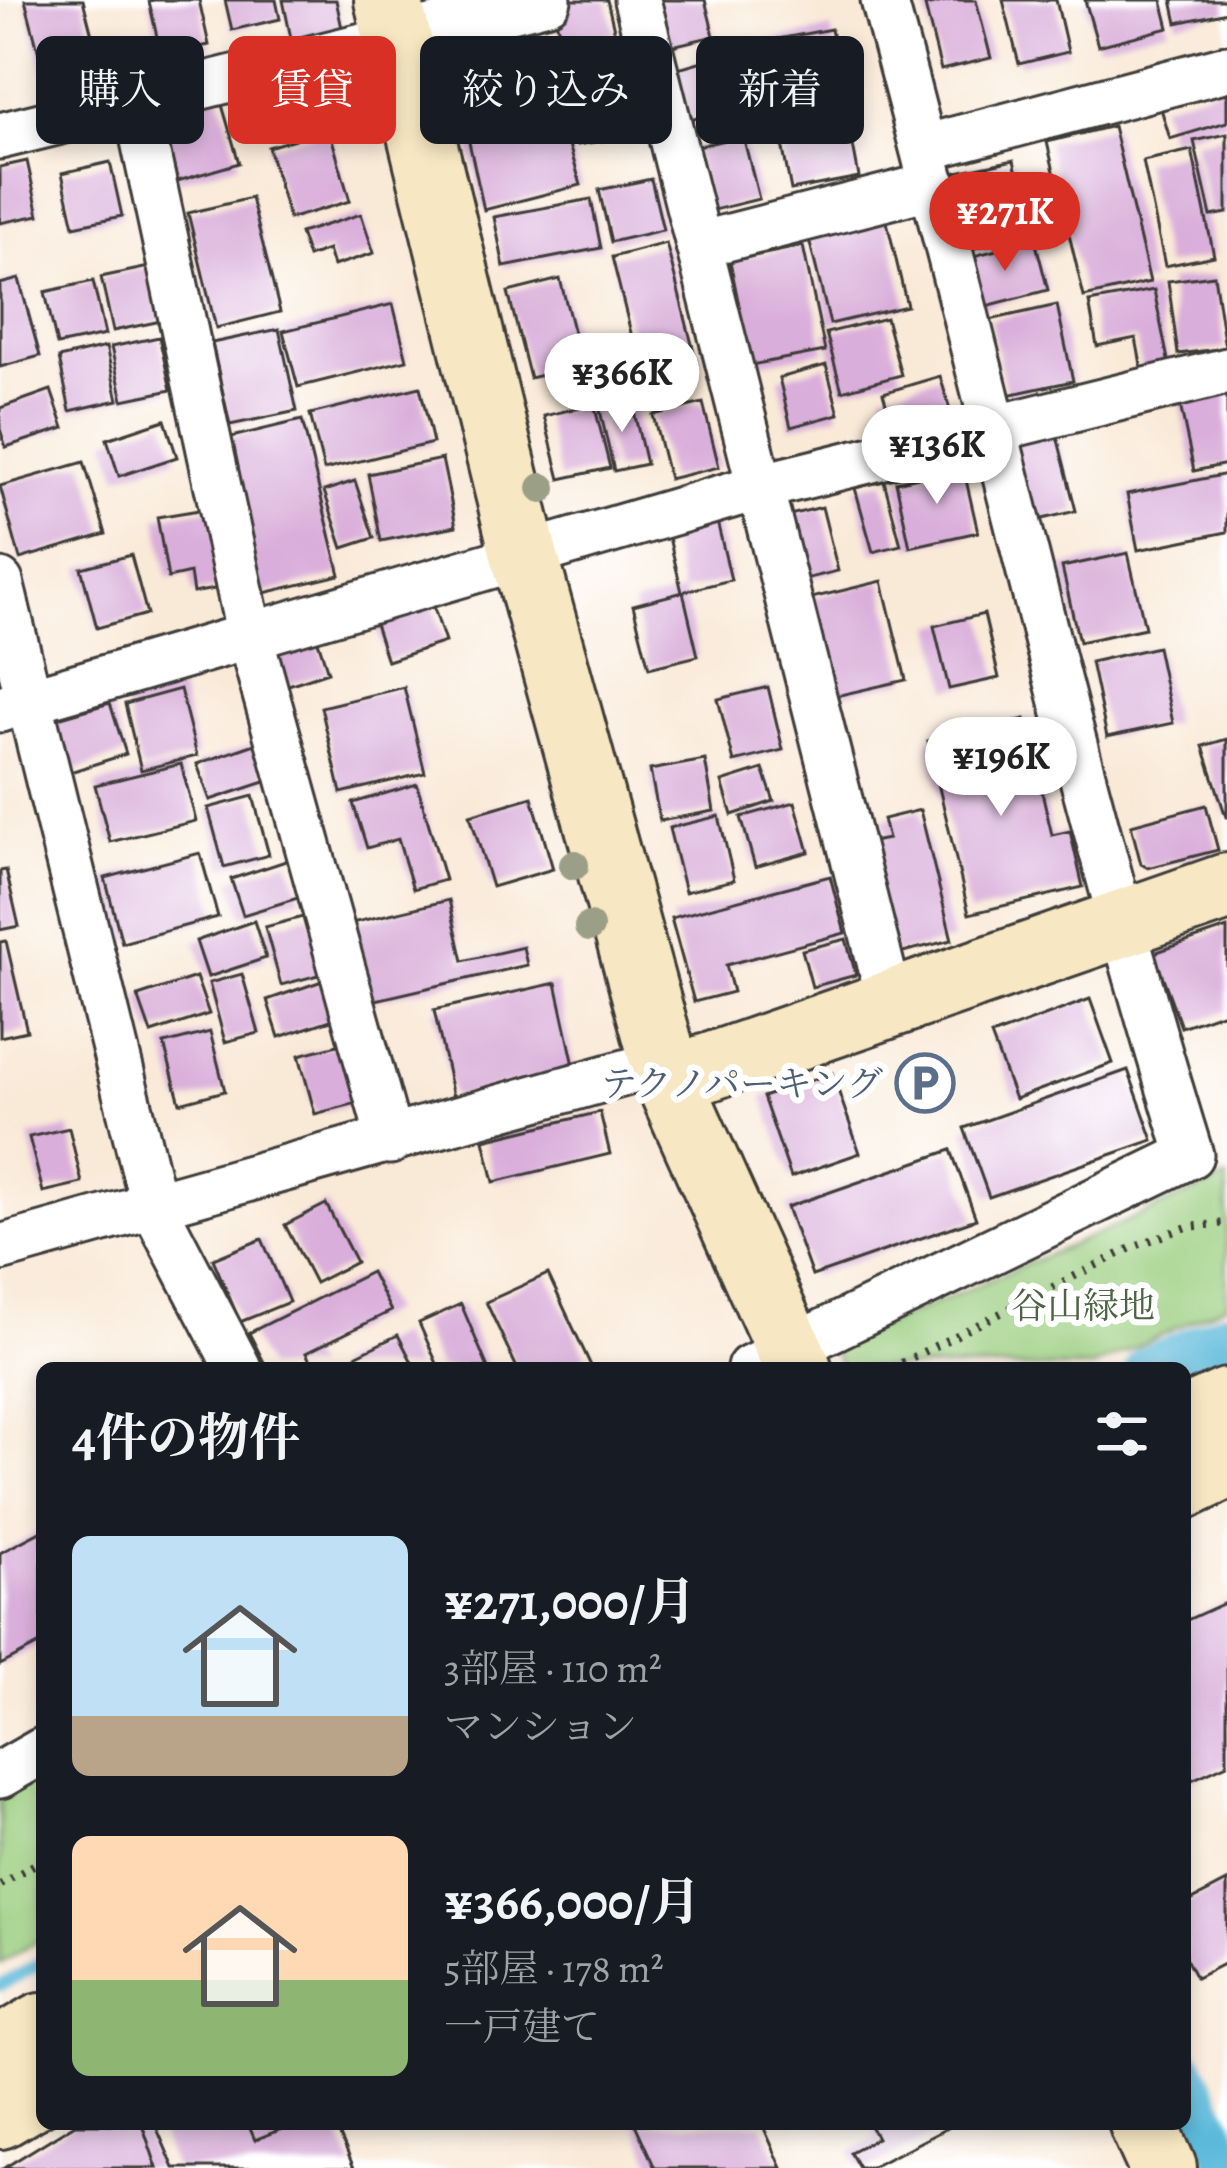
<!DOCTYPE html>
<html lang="ja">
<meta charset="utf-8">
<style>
:root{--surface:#171b24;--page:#242831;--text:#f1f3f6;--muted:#9ea1a6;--accent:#d93025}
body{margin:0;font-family:Alegreya,"Noto Serif JP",serif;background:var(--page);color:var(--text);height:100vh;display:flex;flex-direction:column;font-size:45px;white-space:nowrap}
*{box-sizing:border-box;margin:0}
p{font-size:39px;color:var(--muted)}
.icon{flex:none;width:66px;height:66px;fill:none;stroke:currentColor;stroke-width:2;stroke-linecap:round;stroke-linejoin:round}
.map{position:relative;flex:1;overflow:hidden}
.details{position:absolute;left:36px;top:1362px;width:1155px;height:768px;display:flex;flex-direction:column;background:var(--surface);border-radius:18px;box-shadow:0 6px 18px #0003}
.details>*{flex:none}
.hud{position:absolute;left:36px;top:36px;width:1155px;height:108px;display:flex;gap:24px}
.price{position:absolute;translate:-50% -102px;padding:0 27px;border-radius:42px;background:#fff;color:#222;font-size:39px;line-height:78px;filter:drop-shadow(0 3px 6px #0008)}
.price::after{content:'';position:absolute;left:50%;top:72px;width:36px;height:27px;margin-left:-18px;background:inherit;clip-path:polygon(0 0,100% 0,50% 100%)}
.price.current{background:var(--accent);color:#fff}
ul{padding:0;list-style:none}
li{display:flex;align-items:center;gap:36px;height:300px;padding:0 36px}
li span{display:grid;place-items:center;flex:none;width:336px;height:240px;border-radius:18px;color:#555}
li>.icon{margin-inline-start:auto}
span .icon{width:144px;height:144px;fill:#fffc;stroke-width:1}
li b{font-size:51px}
h2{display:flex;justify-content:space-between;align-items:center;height:144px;padding:0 36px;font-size:51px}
.tag{padding:0 42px;border-radius:18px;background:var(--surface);box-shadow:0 6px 18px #0003;font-size:42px;line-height:108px}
.tag.current{background:var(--accent);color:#fff}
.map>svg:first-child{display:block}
</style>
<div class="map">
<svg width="1227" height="2168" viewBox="0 0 1227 2168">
<rect width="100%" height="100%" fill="#fff"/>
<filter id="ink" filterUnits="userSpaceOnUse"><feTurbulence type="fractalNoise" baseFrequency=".00833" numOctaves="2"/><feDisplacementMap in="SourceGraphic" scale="24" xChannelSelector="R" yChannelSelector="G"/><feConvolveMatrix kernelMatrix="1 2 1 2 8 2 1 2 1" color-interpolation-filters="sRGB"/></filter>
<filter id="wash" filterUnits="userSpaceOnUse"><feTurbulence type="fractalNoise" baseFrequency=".004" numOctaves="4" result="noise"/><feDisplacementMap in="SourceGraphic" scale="48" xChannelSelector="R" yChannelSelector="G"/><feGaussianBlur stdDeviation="2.7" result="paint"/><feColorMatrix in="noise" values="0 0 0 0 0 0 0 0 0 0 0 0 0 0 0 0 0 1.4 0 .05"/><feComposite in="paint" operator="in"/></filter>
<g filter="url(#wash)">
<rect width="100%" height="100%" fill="#f9e9d7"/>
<g fill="#9acd7e" stroke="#5b744d" stroke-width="3">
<polygon points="1227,1178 1227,1304 1091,1368 842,1368 831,1348"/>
<polygon points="42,1773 42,1938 0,1964 0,1797"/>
</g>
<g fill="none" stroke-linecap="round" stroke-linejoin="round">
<polyline stroke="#5cb9da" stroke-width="12" points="0,1986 42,1962"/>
<g stroke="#5cb9da" stroke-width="42">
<polyline points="1146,1368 1227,1332"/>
<polyline points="1185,2069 1227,2159"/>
</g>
</g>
<g id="blocks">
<g fill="#d9aeda">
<polygon points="25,0 83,0 98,59 44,73"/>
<polygon points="154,0 199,0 209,45 161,55 149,1"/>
<polygon points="225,0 276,0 280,19 232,30"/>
<polygon points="283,0 336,0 343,33 292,43"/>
<polygon points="573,0 607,0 615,34 563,47 552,5"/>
<polygon points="653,0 705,0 714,36 664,48"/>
<polygon points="951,0 976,0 991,58 941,70 925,6"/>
<polygon points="1003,0 1056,0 1068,52 1019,64"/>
<polygon points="1085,0 1162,0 1169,28 1098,46"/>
<polygon points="1172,0 1225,0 1227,12 1177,23"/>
<polygon points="831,29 859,177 791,190 762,42"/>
<polygon points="535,31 581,185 484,210 449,51"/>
<polygon points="613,38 624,80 571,94 560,51"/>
<polygon points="723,55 746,128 717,137 710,114 678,124 661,73"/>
<polygon points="1227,85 1227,122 1170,139 1160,105"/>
<polygon points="218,91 239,163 178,181 157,108"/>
<polygon points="618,91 627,136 578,145 568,100"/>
<polygon points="1113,126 1150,282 1084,297 1047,142"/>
<polygon points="329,129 350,201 289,219 268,147"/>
<polygon points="1227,134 1227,213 1211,216 1194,141"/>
<polygon points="743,136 759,199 710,211 694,147"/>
<polygon points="1192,150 1214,256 1165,266 1143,161"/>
<polygon points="1014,160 1031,236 965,250 948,174"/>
<polygon points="27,161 39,215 0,223 0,167"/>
<polygon points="110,162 122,216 74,226 62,173"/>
<polygon points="651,179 663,230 611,242 599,190"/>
<polygon points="251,198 280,312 216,328 188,213"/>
<polygon points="591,199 601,248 504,267 494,217"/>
<polygon points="884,209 907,306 830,324 806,227"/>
<polygon points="361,214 374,253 333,266 328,250 308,257 300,233"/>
<polygon points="1035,240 1048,290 975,309 962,259"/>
<polygon points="666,243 697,364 642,377 612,257"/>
<polygon points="803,246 825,351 751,365 730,261"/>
<polygon points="149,267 161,321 113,331 101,277"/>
<polygon points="1214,275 1225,348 1178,354 1168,281"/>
<polygon points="19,279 40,356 0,367 0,284"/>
<polygon points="560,279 582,365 530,378 508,292"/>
<polygon points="93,281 105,335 57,345 45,292"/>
<polygon points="1154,290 1169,365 1142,370 1136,338 1097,346 1089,302"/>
<polygon points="393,304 407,360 298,387 283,331"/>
<polygon points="1057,305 1073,381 1007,395 990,320"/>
<polygon points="886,318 901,375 842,391 826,333"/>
<polygon points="279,329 297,411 230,425 212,343"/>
<polygon points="159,337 171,390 123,400 111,347"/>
<polygon points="106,347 118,400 70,411 59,358"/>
<polygon points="826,365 839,414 791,427 779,378"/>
<polygon points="940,376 951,413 894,430 883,393"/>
<polygon points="1227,385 1227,464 1194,471 1178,395"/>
<polygon points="420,387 433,443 324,470 310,414"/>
<polygon points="51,390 64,428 6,447 0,429 0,408"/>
<polygon points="631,399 646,464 614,471 599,406"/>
<polygon points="703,403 719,467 669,479 653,415"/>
<polygon points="594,404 610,468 560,479 544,416"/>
<polygon points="165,420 177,457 119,476 107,439"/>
<polygon points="302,420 340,575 260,594 223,439"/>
<polygon points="1053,420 1076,511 1030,522 1007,432"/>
<polygon points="442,459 456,526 381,541 368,474"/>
<polygon points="84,462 106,534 20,559 0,486"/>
<polygon points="963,467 978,532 910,547 896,482"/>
<polygon points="1227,474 1227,532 1138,550 1127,494"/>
<polygon points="355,481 374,538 343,548 324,491"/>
<polygon points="884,481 901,545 873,552 855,488"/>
<polygon points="822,507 838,571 789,583 773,519"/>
<polygon points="211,508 225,587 193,593 190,573 168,578 157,517"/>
<polygon points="716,517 731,580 682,592 667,529"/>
<polygon points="1128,553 1145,628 1079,642 1062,567"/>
<polygon points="131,555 147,614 97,628 81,568"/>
<polygon points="882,581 906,680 827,698 803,600"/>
<polygon points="683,592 698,656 649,668 633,605"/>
<polygon points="433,605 445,642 387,661 375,624"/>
<polygon points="984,614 999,678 949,689 934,626"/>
<polygon points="316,635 328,672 270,691 258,654"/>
<polygon points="1157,647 1173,723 1107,737 1091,662"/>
<polygon points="404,687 425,773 341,793 321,707"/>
<polygon points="768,687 783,750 734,762 718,699"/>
<polygon points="180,689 197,756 141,770 125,704"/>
<polygon points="110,703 126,754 67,773 51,720"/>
<polygon points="1025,719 1052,835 1070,831 1083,887 969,914 928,741"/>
<polygon points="1227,739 1227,817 1226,817 1203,746"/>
<polygon points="255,744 268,781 210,800 197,764"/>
<polygon points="705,760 714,811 660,821 650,770"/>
<polygon points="181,764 196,821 110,842 95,785"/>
<polygon points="763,769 774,801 732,815 722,782"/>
<polygon points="417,784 445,880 413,889 398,839 367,848 353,803"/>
<polygon points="253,796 269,855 224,867 208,808"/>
<polygon points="532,797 553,869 492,887 470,815"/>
<polygon points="795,802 809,852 755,867 741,817"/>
<polygon points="1206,805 1218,850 1148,868 1141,864 1131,825"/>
<polygon points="920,810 952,940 895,954 867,843 888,839 883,819"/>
<polygon points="719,816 734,880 685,892 669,828"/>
<polygon points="200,853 218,917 122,943 105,878"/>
<polygon points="289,860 301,897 243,915 231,879"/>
<polygon points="6,870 19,926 0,930 0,871"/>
<polygon points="830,876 845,933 726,965 733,992 694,1002 671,918"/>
<polygon points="449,900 463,961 523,947 527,965 363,1003 343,925"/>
<polygon points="310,915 326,973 281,985 265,927"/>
<polygon points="254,921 266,958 208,977 196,941"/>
<polygon points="1227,928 1227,1011 1181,1027 1154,953"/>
<polygon points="846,939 856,975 812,987 802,950"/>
<polygon points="6,941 27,1031 0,1037 0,942"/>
<polygon points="242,974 259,1033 225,1042 209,983"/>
<polygon points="196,977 209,1014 151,1033 138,996"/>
<polygon points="325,980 337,1018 279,1037 267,1000"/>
<polygon points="556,983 575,1070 453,1097 434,1010"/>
<polygon points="1090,999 1113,1063 1015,1099 991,1036"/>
<polygon points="210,1032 225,1091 180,1103 164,1044"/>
<polygon points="345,1043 361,1102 315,1114 299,1055"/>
<polygon points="1128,1070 1153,1140 989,1197 964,1128"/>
<polygon points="832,1073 860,1153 791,1177 763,1097"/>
<polygon points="600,1112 610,1154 494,1182 484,1140"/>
<polygon points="69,1128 82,1183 43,1192 29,1137"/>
<polygon points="951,1150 976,1219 812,1276 787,1207"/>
<polygon points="326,1204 356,1262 315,1283 285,1225"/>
<polygon points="262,1239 289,1302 240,1322 213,1259"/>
<polygon points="371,1272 391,1311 306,1353 314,1368 267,1368 249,1333"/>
<polygon points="548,1274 592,1368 517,1368 486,1302"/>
<polygon points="461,1304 488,1368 439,1368 419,1323"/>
<polygon points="398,1335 415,1368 331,1368"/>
<polygon points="42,1531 42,1643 0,1665 0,1553"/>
<polygon points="1227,1602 1227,1764 1185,1783 1185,1621"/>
<polygon points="1227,1882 1227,1962 1196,1978 1185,1957 1185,1904"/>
<polygon points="75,2124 142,2124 157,2168 4,2168"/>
<polygon points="155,2124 248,2124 255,2140 294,2124 335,2124 354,2168 174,2168"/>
<polygon points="635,2124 762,2124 782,2168 655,2168"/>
<polygon points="869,2124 955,2124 870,2168 859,2168 850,2152 877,2138"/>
</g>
</g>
</g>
<g filter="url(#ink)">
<use href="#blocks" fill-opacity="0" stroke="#3d3b38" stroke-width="3"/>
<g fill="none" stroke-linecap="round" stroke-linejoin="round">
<g stroke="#3d3b38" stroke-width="51">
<g id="street">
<polyline points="637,0 891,1005"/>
<polyline points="136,103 250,637 390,1141"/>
<polyline points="0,136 548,0"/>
<polyline points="924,148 1227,68"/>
<polyline points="699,245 934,185"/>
<polyline points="0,582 154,1207 238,1368"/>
<polyline points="0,709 759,487 1227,371"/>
<polyline points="0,1248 664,1062"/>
<path d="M750,1368L1190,1155C1072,775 988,385 884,0"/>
<polyline points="0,1775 42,1751"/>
</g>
</g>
<g stroke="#3d3b38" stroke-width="72">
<g id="secondary">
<polyline points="388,0 524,554 669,1081 798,1368"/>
<polyline points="669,1081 1227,887"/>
<polyline points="1185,1421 1227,1402"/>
<polyline points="1185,1485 1227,1465"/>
<polyline points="0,2051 42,2026"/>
<polyline points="0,2115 42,2090"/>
<polyline points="1143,2124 1163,2168"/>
</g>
</g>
<g stroke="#3d3b38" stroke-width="8" stroke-dasharray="3 9" stroke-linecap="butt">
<polyline points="891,1368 1135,1246 1187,1227 1227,1223"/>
<polyline points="0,1885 42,1860"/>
</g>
<use href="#street" stroke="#fff" stroke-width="45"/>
<use href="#secondary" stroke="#f7e8c3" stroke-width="66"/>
</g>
<g fill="#9b9f86">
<circle cx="542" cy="488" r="15"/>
<circle cx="574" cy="865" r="15"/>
<circle cx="589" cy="927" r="15"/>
</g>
</g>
<defs>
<g id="parking-ring" transform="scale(3)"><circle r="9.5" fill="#fff" stroke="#5c6f8a" stroke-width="1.5"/><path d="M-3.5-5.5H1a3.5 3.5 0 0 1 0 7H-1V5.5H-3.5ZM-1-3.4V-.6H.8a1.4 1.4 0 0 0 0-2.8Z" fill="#5c6f8a"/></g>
</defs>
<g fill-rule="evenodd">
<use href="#parking-ring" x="925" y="1083"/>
</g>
<g text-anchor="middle" stroke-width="12" stroke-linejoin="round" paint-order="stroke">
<g font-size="36" fill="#4e5e75" stroke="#fff" text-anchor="end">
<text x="883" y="1096">テクノパーキング</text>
</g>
<g font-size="36" fill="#4e6343" stroke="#fff">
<text x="1083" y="1318">谷山緑地</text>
</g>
</g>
</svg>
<b class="price current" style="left:1005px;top:274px">¥271K</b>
<b class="price" style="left:622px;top:435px">¥366K</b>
<b class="price" style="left:937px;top:507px">¥136K</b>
<b class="price" style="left:1001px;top:819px">¥196K</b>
<div class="hud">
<a class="tag">購入</a>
<a class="tag current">賃貸</a>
<a class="tag">絞り込み</a>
<a class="tag">新着</a>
</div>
<section class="details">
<h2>4件の物件<svg class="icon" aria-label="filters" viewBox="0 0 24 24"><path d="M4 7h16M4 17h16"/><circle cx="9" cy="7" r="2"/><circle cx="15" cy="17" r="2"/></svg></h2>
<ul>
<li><span style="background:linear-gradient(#bfe0f5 75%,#b9a48a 0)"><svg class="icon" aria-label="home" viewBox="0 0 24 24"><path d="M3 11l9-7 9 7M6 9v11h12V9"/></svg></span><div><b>¥271,000/月</b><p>3部屋 · 110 m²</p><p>マンション</p></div></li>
<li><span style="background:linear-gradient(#ffd9b3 60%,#8fb573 0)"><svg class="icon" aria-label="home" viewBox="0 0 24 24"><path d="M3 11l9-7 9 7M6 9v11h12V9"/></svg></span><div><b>¥366,000/月</b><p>5部屋 · 178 m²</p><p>一戸建て</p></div></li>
</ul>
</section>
</div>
